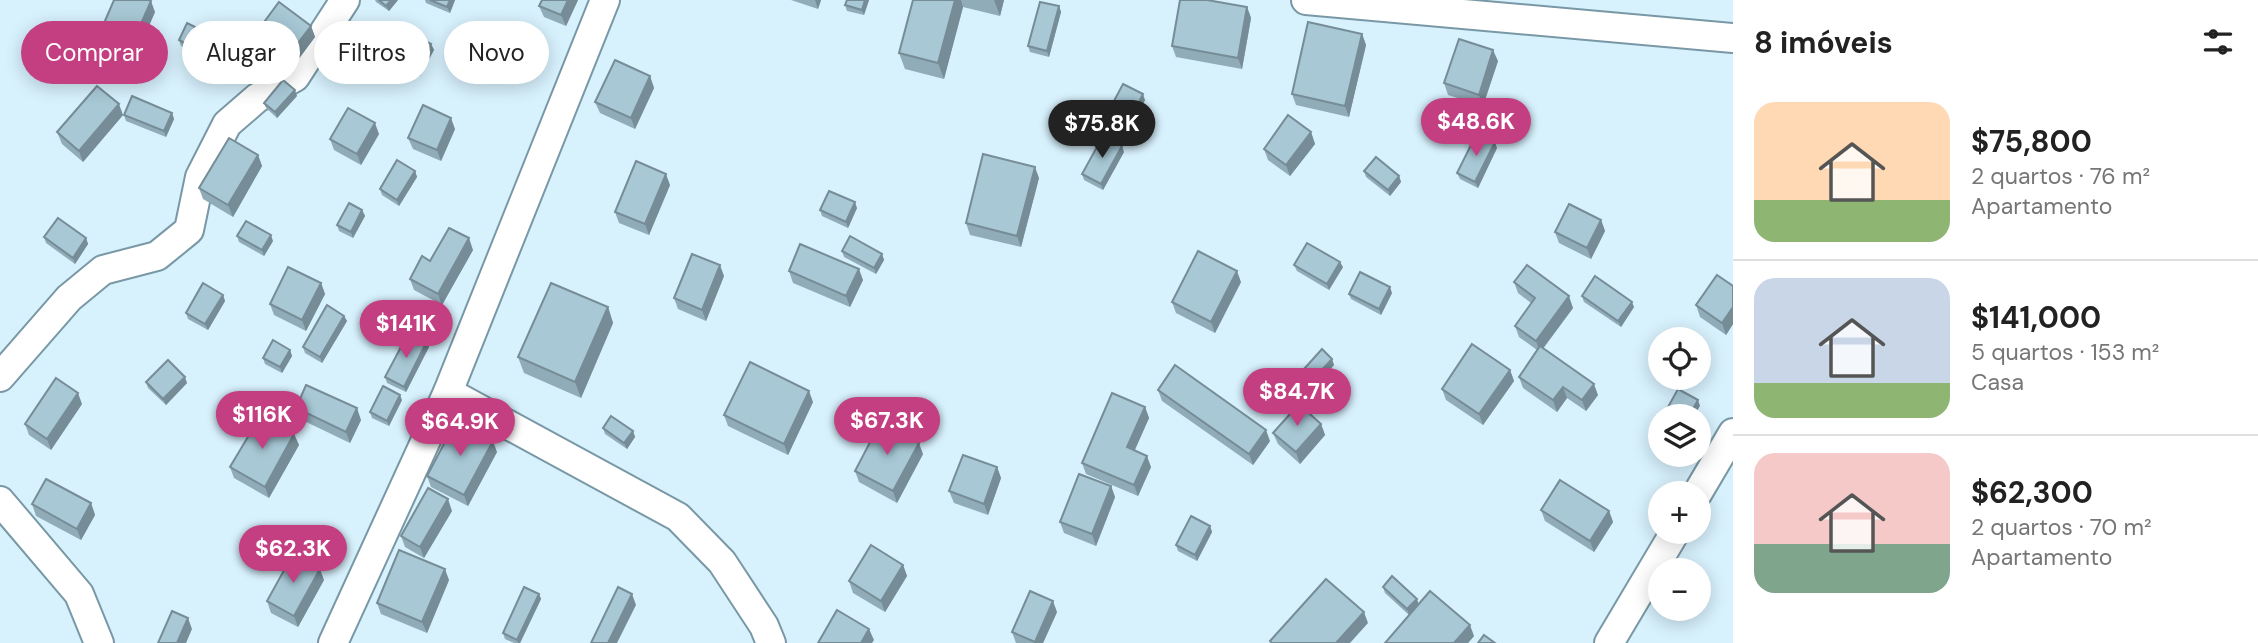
<!DOCTYPE html>
<html lang="pt">
<meta charset="utf-8">
<style>
:root{--surface:#fff;--page:#f6f6f6;--text:#222;--muted:#767676;--line:#e0e0e0;--accent:#c43f81}
body{margin:0;font-family:"DM Sans",sans-serif;background:var(--page);color:var(--text);height:100vh;display:flex;flex-direction:column;font-size:26px;white-space:nowrap}
*{box-sizing:border-box;margin:0}
p{font-size:23px;color:var(--muted)}
.icon{flex:none;width:38px;height:38px;fill:none;stroke:currentColor;stroke-width:2;stroke-linecap:round;stroke-linejoin:round}
.map{position:relative;flex:1;overflow:hidden}
.side{display:flex;flex-direction:column;background:var(--surface);width:525px}
.side>*{flex:none}
.top-card{position:absolute;left:21px;top:21px;width:665px;height:63px;display:flex;gap:14px}
.fabs{position:absolute;left:1648px;top:327px;display:grid;gap:14px}
.fabs a{display:grid;place-items:center;width:63px;height:63px;border-radius:50%;background:var(--surface);box-shadow:0 4px 18px #0003;font-size:35px}
.price{position:absolute;translate:-50% -60px;padding:0 16px;border-radius:24px;background:var(--accent);color:#fff;font-size:23px;line-height:46px;filter:drop-shadow(0 2px 4px #0008)}
.price::after{content:'';position:absolute;left:50%;top:42px;width:21px;height:16px;margin-left:-10px;background:inherit;clip-path:polygon(0 0,100% 0,50% 100%)}
.price.active{background:#222;color:#fff}
ul{padding:0;list-style:none}
li{display:flex;align-items:center;gap:21px;height:175px;padding:0 21px}
li+li{border-top:2px solid var(--line)}
li span{display:grid;place-items:center;flex:none;width:196px;height:140px;border-radius:21px;color:#555}
li>.icon{margin-inline-start:auto}
span .icon{width:84px;height:84px;fill:#fffc;stroke-width:1}
li b{font-size:30px}
h2{display:flex;justify-content:space-between;align-items:center;height:84px;padding:0 21px;font-size:30px}
.pill{padding:0 24px;border-radius:32px;background:var(--surface);box-shadow:0 4px 18px #0003;font-size:24px;line-height:63px}
.pill.active{background:var(--accent);color:#fff}
main{display:flex;flex:1;min-height:0}
.map>svg:first-child{display:block}
</style>
<main>
<div class="map">
<svg width="1733" height="643" viewBox="0 0 1733 643">
<rect width="100%" height="100%" fill="#d7f1fd"/>
<g fill="none" stroke-linecap="round" stroke-linejoin="round">
<g stroke="#7998a5" stroke-width="32">
<g id="minor">
<polyline points="1306,0 1733,38"/>
<polyline points="0,377 69,298 103,270 157,256 189,230 200,177 227,124 257,98 295,77 345,0"/>
<polyline points="448,392 678,517 722,562 764,626 771,643"/>
<polyline points="1697,494 1733,433"/>
<polyline points="0,501 79,594 99,643"/>
<polyline points="333,643 448,392 605,0"/>
<polyline points="1609,643 1675,532"/>
</g>
</g>
<use href="#minor" stroke="#fff" stroke-width="28"/>
</g>
<g fill="#90acb8">
<polygon points="375,0 398,0 389,11 376,2"/>
<polygon points="425,0 455,0 450,13 426,3"/>
<polygon points="578,0 566,26 544,17 539,6"/>
<polygon points="791,0 821,0 818,9"/>
<polygon points="869,0 864,15 847,11 845,5"/>
<polygon points="913,0 1004,0 1000,16 963,7 944,79 905,69 899,53"/>
<polygon points="1059,6 1061,12 1049,57 1030,52 1028,46"/>
<polygon points="1247,7 1251,18 1242,69 1176,57 1172,46"/>
<polygon points="155,12 133,62 102,48 98,37"/>
<polygon points="311,26 315,37 289,72 257,48 253,37"/>
<polygon points="1362,34 1366,45 1349,117 1296,105 1292,94"/>
<polygon points="213,36 215,42 206,59 181,46 179,40"/>
<polygon points="431,44 434,50 420,76 402,67 400,61"/>
<polygon points="1498,61 1483,106 1448,95 1444,83"/>
<polygon points="650,76 654,88 635,129 600,113 595,102"/>
<polygon points="297,96 277,118 266,108 264,103"/>
<polygon points="1145,100 1130,130 1109,120 1107,114"/>
<polygon points="172,113 174,119 166,137 126,121 124,115"/>
<polygon points="123,115 83,162 62,144 57,132"/>
<polygon points="455,129 441,161 413,149 408,138"/>
<polygon points="1311,132 1315,144 1290,176 1268,160 1264,149"/>
<polygon points="379,134 361,165 334,150 330,139"/>
<polygon points="1497,148 1478,188 1460,179 1457,173"/>
<polygon points="1124,152 1103,190 1084,180 1082,174"/>
<polygon points="258,155 262,166 233,217 203,199 199,188"/>
<polygon points="415,171 417,177 399,206 382,195 380,189"/>
<polygon points="1364,171 1399,176 1401,182 1390,196 1366,177"/>
<polygon points="1039,178 1021,247 970,235 966,223"/>
<polygon points="670,185 649,235 619,223 615,212"/>
<polygon points="857,208 848,228 822,216 820,210"/>
<polygon points="362,210 365,216 353,238 339,231 337,225"/>
<polygon points="1601,220 1605,231 1591,259 1559,243 1555,232"/>
<polygon points="237,236 273,241 264,256 239,242"/>
<polygon points="44,237 86,238 88,244 75,264 46,243"/>
<polygon points="473,250 442,305 414,290 410,279 430,261"/>
<polygon points="842,251 882,254 884,260 876,274 844,257"/>
<polygon points="1294,265 1343,267 1329,290 1297,271"/>
<polygon points="789,271 863,280 850,307 793,283"/>
<polygon points="724,276 706,321 678,309 674,298"/>
<polygon points="1241,282 1215,333 1176,313 1172,302"/>
<polygon points="1514,282 1573,308 1543,349 1598,395 1586,411 1567,398 1557,412 1523,388 1519,377 1537,350 1519,337 1515,326 1531,303 1518,293"/>
<polygon points="321,283 325,294 306,331 274,315 270,304"/>
<polygon points="1733,286 1733,324 1726,335 1700,317 1696,305"/>
<polygon points="1392,293 1381,315 1351,299 1349,294"/>
<polygon points="223,295 225,301 208,330 188,319 186,313"/>
<polygon points="1582,296 1634,307 1621,327 1584,302"/>
<polygon points="608,307 613,323 581,398 524,373 518,357"/>
<polygon points="344,316 347,321 322,363 305,353 303,347"/>
<polygon points="429,347 406,392 387,383 385,377"/>
<polygon points="290,350 292,356 282,373 265,364 263,358"/>
<polygon points="1332,359 1334,365 1298,404 1288,394 1286,389"/>
<polygon points="1510,370 1514,381 1483,425 1446,400 1442,389"/>
<polygon points="146,382 187,383 166,405 148,388"/>
<polygon points="1158,390 1270,441 1253,465 1162,401"/>
<polygon points="402,400 389,426 372,418 370,412"/>
<polygon points="813,402 788,455 728,426 724,415"/>
<polygon points="82,404 51,450 29,435 25,424"/>
<polygon points="1145,407 1149,418 1135,450 1151,467 1138,496 1086,474 1082,463"/>
<polygon points="296,408 361,420 350,443 300,419"/>
<polygon points="1321,424 1325,435 1300,464 1278,444 1273,433"/>
<polygon points="603,428 633,431 635,437 627,449 605,434"/>
<polygon points="294,434 299,445 269,498 234,478 230,467"/>
<polygon points="497,452 468,506 431,487 427,476"/>
<polygon points="923,454 897,503 859,482 855,471"/>
<polygon points="997,467 1001,478 988,515 954,503 949,491"/>
<polygon points="1111,486 1115,497 1096,546 1064,533 1060,522"/>
<polygon points="91,503 95,515 81,540 36,516 32,504"/>
<polygon points="1541,510 1609,511 1613,522 1594,552 1545,521"/>
<polygon points="452,511 424,558 405,547 401,536"/>
<polygon points="1210,526 1212,532 1197,561 1178,551 1176,545"/>
<polygon points="903,565 907,576 885,612 853,593 849,581"/>
<polygon points="324,580 298,627 271,613 267,601"/>
<polygon points="449,580 427,633 381,614 377,603"/>
<polygon points="1383,587 1419,604 1474,636 1468,643 1385,643 1409,615 1385,593"/>
<polygon points="539,594 541,599 520,643 514,643 505,639 503,633"/>
<polygon points="1057,612 1043,643 1016,643 1012,632"/>
</g>
<g fill="#768c96">
<polygon points="391,0 398,0 389,11 386,6"/>
<polygon points="450,0 455,0 450,13 447,7"/>
<polygon points="568,0 578,0 566,26 561,15"/>
<polygon points="815,0 821,0 818,9"/>
<polygon points="865,0 869,0 864,15 862,10"/>
<polygon points="955,0 961,0 963,7 944,79 938,63"/>
<polygon points="994,0 1004,0 1000,16"/>
<polygon points="151,1 155,12 133,62 129,51"/>
<polygon points="1059,6 1061,12 1049,57 1047,51"/>
<polygon points="1247,7 1251,18 1242,69 1238,58"/>
<polygon points="311,26 315,37 289,72 285,60"/>
<polygon points="1362,34 1366,45 1349,117 1345,106"/>
<polygon points="213,36 215,42 206,59 204,53"/>
<polygon points="431,44 434,50 420,76 418,70"/>
<polygon points="1493,50 1498,61 1483,106 1479,95"/>
<polygon points="650,76 654,88 635,129 631,118"/>
<polygon points="295,90 297,96 277,118 275,112"/>
<polygon points="1143,94 1145,100 1130,130 1128,124"/>
<polygon points="119,104 123,115 83,162 79,151"/>
<polygon points="172,113 174,119 166,137 164,131"/>
<polygon points="451,118 455,129 441,161 437,150"/>
<polygon points="375,123 379,134 361,165 357,154"/>
<polygon points="1311,132 1315,144 1290,176 1286,165"/>
<polygon points="1495,142 1497,148 1478,188 1475,182"/>
<polygon points="1122,146 1124,152 1103,190 1101,184"/>
<polygon points="258,155 262,166 233,217 228,205"/>
<polygon points="1035,167 1039,178 1021,247 1017,236"/>
<polygon points="415,171 417,177 399,206 397,200"/>
<polygon points="666,174 670,185 649,235 645,224"/>
<polygon points="1399,176 1401,182 1390,196 1388,190"/>
<polygon points="855,202 857,208 848,228 846,222"/>
<polygon points="362,210 365,216 353,238 351,232"/>
<polygon points="1601,220 1605,231 1591,259 1587,248"/>
<polygon points="271,235 273,241 264,256 262,250"/>
<polygon points="86,238 88,244 75,264 73,258"/>
<polygon points="469,238 473,250 442,305 438,294"/>
<polygon points="882,254 884,260 876,274 874,268"/>
<polygon points="1340,262 1343,267 1329,290 1327,284"/>
<polygon points="720,265 724,276 706,321 702,310"/>
<polygon points="859,269 863,280 850,307 846,296"/>
<polygon points="1237,271 1241,282 1215,333 1211,322"/>
<polygon points="321,283 325,294 306,331 302,320"/>
<polygon points="1390,287 1392,293 1381,315 1379,309"/>
<polygon points="223,295 225,301 208,330 205,324"/>
<polygon points="1569,296 1573,308 1540,352 1536,341"/>
<polygon points="1632,302 1634,307 1621,327 1618,321"/>
<polygon points="608,307 613,323 581,398 575,382"/>
<polygon points="1733,307 1733,324 1726,335 1722,323"/>
<polygon points="344,316 347,321 322,363 320,357"/>
<polygon points="427,341 429,347 406,392 404,387"/>
<polygon points="290,350 292,356 282,373 280,367"/>
<polygon points="1332,359 1334,365 1298,404 1296,398"/>
<polygon points="1510,370 1514,381 1483,425 1479,414"/>
<polygon points="185,377 187,383 166,405 163,399"/>
<polygon points="1594,384 1598,395 1586,411 1582,400"/>
<polygon points="1563,387 1567,398 1557,412 1553,400"/>
<polygon points="809,391 813,402 788,455 784,444"/>
<polygon points="78,393 82,404 51,450 47,439"/>
<polygon points="400,395 402,400 389,426 387,421"/>
<polygon points="1698,400 1700,406 1694,416 1689,416"/>
<polygon points="1145,407 1149,418 1131,458 1127,447"/>
<polygon points="357,408 361,420 350,443 346,432"/>
<polygon points="1321,424 1325,435 1300,464 1296,452"/>
<polygon points="1266,430 1270,441 1253,465 1249,454"/>
<polygon points="633,431 635,437 627,449 624,443"/>
<polygon points="294,434 299,445 269,498 265,487"/>
<polygon points="493,441 497,452 468,506 464,495"/>
<polygon points="919,443 923,454 897,503 893,491"/>
<polygon points="1147,456 1151,467 1138,496 1134,485"/>
<polygon points="997,467 1001,478 988,515 984,504"/>
<polygon points="1111,486 1115,497 1096,546 1092,534"/>
<polygon points="448,499 452,511 424,558 420,547"/>
<polygon points="91,503 95,515 81,540 77,529"/>
<polygon points="1609,511 1613,522 1594,552 1590,541"/>
<polygon points="1210,526 1212,532 1197,561 1195,555"/>
<polygon points="903,565 907,576 885,612 881,601"/>
<polygon points="320,569 324,580 298,627 294,616"/>
<polygon points="445,569 449,580 427,633 422,622"/>
<polygon points="539,594 541,599 520,643 518,643 517,640"/>
<polygon points="632,594 636,605 617,643 608,643"/>
<polygon points="1417,599 1419,605 1409,615 1407,609"/>
<polygon points="1053,601 1057,612 1043,643 1035,643 1035,642"/>
<polygon points="1364,612 1368,623 1350,643 1336,643"/>
<polygon points="188,618 192,629 186,643 177,643"/>
<polygon points="1470,625 1474,636 1468,643 1454,643"/>
<polygon points="869,629 874,640 872,643 861,643"/>
</g>
<g fill="#a8c8d6" stroke="#768c96" stroke-width="2">
<polygon points="114,0 149,0 151,1 129,51 98,37"/>
<polygon points="379,0 391,0 386,6"/>
<polygon points="430,0 450,0 447,7"/>
<polygon points="542,0 568,0 561,15 539,6"/>
<polygon points="847,0 865,0 862,10 845,5"/>
<polygon points="913,0 955,0 938,63 899,53"/>
<polygon points="1180,0 1207,0 1247,7 1238,58 1172,46"/>
<polygon points="279,2 311,26 285,60 253,37"/>
<polygon points="1040,2 1059,6 1047,51 1028,46"/>
<polygon points="1308,22 1362,34 1345,106 1292,94"/>
<polygon points="187,23 213,36 204,53 179,40"/>
<polygon points="414,35 431,44 418,70 400,61"/>
<polygon points="1459,39 1493,50 1479,95 1444,83"/>
<polygon points="615,60 650,76 631,118 595,102"/>
<polygon points="283,80 295,90 275,112 264,103"/>
<polygon points="1123,84 1143,94 1128,124 1107,114"/>
<polygon points="97,86 119,104 79,151 57,132"/>
<polygon points="132,96 172,113 164,131 124,115"/>
<polygon points="423,105 451,118 437,150 408,138"/>
<polygon points="348,108 375,123 357,154 330,139"/>
<polygon points="1288,115 1311,132 1286,165 1264,149"/>
<polygon points="1477,133 1495,142 1475,182 1457,173"/>
<polygon points="1103,136 1122,146 1101,184 1082,174"/>
<polygon points="229,138 258,155 228,205 199,188"/>
<polygon points="983,154 1035,167 1017,236 966,223"/>
<polygon points="1376,157 1399,176 1388,190 1364,171"/>
<polygon points="397,160 415,171 397,200 380,189"/>
<polygon points="636,161 666,174 645,224 615,212"/>
<polygon points="829,191 855,202 846,222 820,210"/>
<polygon points="349,203 362,210 351,232 337,225"/>
<polygon points="1569,204 1601,220 1587,248 1555,232"/>
<polygon points="58,218 86,238 73,258 44,237"/>
<polygon points="246,221 271,235 262,250 237,236"/>
<polygon points="449,228 469,238 438,294 410,279 422,256 430,261"/>
<polygon points="850,236 882,254 874,268 842,251"/>
<polygon points="1307,243 1340,262 1327,284 1294,265"/>
<polygon points="800,244 859,269 846,296 789,271"/>
<polygon points="1198,251 1237,271 1211,322 1172,302"/>
<polygon points="692,254 720,265 702,310 674,298"/>
<polygon points="1527,265 1569,296 1536,341 1515,326 1535,298 1514,282"/>
<polygon points="288,267 321,283 302,320 270,304"/>
<polygon points="1360,272 1390,287 1379,309 1349,294"/>
<polygon points="1717,275 1733,286 1733,307 1722,323 1696,305"/>
<polygon points="1595,276 1632,302 1618,321 1582,296"/>
<polygon points="203,283 223,295 205,324 186,313"/>
<polygon points="551,283 608,307 575,382 518,357"/>
<polygon points="327,305 344,316 320,357 303,347"/>
<polygon points="409,332 427,341 404,387 385,377"/>
<polygon points="273,340 290,350 280,367 263,358"/>
<polygon points="1472,344 1510,370 1479,414 1442,389"/>
<polygon points="1540,346 1594,384 1582,400 1563,387 1553,400 1519,377"/>
<polygon points="1322,349 1332,359 1296,398 1286,389"/>
<polygon points="168,360 185,377 163,399 146,382"/>
<polygon points="750,362 809,391 784,444 724,415"/>
<polygon points="1175,365 1266,430 1249,454 1158,390"/>
<polygon points="56,378 78,393 47,439 25,424"/>
<polygon points="306,385 357,408 346,432 296,408"/>
<polygon points="383,386 400,395 387,421 370,412"/>
<polygon points="1678,389 1698,400 1689,416 1663,416"/>
<polygon points="1112,393 1145,407 1127,447 1147,456 1134,485 1082,463"/>
<polygon points="1299,404 1321,424 1296,452 1273,433"/>
<polygon points="261,415 294,434 265,487 230,467"/>
<polygon points="611,416 633,431 624,443 603,428"/>
<polygon points="456,421 493,441 464,495 427,476"/>
<polygon points="880,423 919,443 893,491 855,471"/>
<polygon points="963,455 997,467 984,504 949,491"/>
<polygon points="1079,474 1111,486 1092,534 1060,522"/>
<polygon points="46,479 91,503 77,529 32,504"/>
<polygon points="1560,480 1609,511 1590,541 1541,510"/>
<polygon points="428,488 448,499 420,547 401,536"/>
<polygon points="1191,516 1210,526 1195,555 1176,545"/>
<polygon points="871,545 903,565 881,601 849,581"/>
<polygon points="399,550 445,569 422,622 377,603"/>
<polygon points="293,554 320,569 294,616 267,601"/>
<polygon points="1392,576 1417,599 1407,609 1383,587"/>
<polygon points="1326,579 1364,612 1336,643 1272,643 1270,641"/>
<polygon points="524,587 539,594 517,640 503,633"/>
<polygon points="618,587 632,594 608,643 591,643"/>
<polygon points="1030,591 1053,601 1035,642 1012,632"/>
<polygon points="1430,591 1470,625 1454,643 1385,643"/>
<polygon points="837,610 869,629 861,643 818,643"/>
<polygon points="172,611 188,618 177,643 158,643"/>
<polygon points="1484,635 1495,643 1478,643"/>
</g>
</svg>
<div class="fabs">
<a><svg class="icon" aria-label="locate" viewBox="0 0 24 24"><circle cx="12" cy="12" r="6"/><path d="M12 2v4M12 18v4M2 12h4M18 12h4"/></svg></a>
<a><svg class="icon" aria-label="layers" viewBox="0 0 24 24"><path d="M12 4l9 5-9 5-9-5zM3 14l9 5 9-5"/></svg></a>
<a>+</a>
<a>−</a>
</div>
<b class="price" style="left:1476px;top:158px">$48.6K</b>
<b class="price active" style="left:1102px;top:160px">$75.8K</b>
<b class="price" style="left:406px;top:360px">$141K</b>
<b class="price" style="left:1297px;top:428px">$84.7K</b>
<b class="price" style="left:262px;top:451px">$116K</b>
<b class="price" style="left:887px;top:457px">$67.3K</b>
<b class="price" style="left:460px;top:458px">$64.9K</b>
<b class="price" style="left:293px;top:585px">$62.3K</b>
<div class="top-card">
<a class="pill active">Comprar</a>
<a class="pill">Alugar</a>
<a class="pill">Filtros</a>
<a class="pill">Novo</a>
</div>
</div>
<section class="side">
<h2>8 imóveis<svg class="icon" aria-label="filters" viewBox="0 0 24 24"><path d="M4 7h16M4 17h16"/><circle cx="9" cy="7" r="2"/><circle cx="15" cy="17" r="2"/></svg></h2>
<ul>
<li><span style="background:linear-gradient(#ffd9b3 70%,#8fb573 0)"><svg class="icon" aria-label="home" viewBox="0 0 24 24"><path d="M3 11l9-7 9 7M6 9v11h12V9"/></svg></span><div><b>$75,800</b><p>2 quartos · 76 m²</p><p>Apartamento</p></div></li>
<li><span style="background:linear-gradient(#c9d6e8 75%,#8fb573 0)"><svg class="icon" aria-label="home" viewBox="0 0 24 24"><path d="M3 11l9-7 9 7M6 9v11h12V9"/></svg></span><div><b>$141,000</b><p>5 quartos · 153 m²</p><p>Casa</p></div></li>
<li><span style="background:linear-gradient(#f6c9c9 65%,#7fa58c 0)"><svg class="icon" aria-label="home" viewBox="0 0 24 24"><path d="M3 11l9-7 9 7M6 9v11h12V9"/></svg></span><div><b>$62,300</b><p>2 quartos · 70 m²</p><p>Apartamento</p></div></li>
</ul>
</section>
</main>
